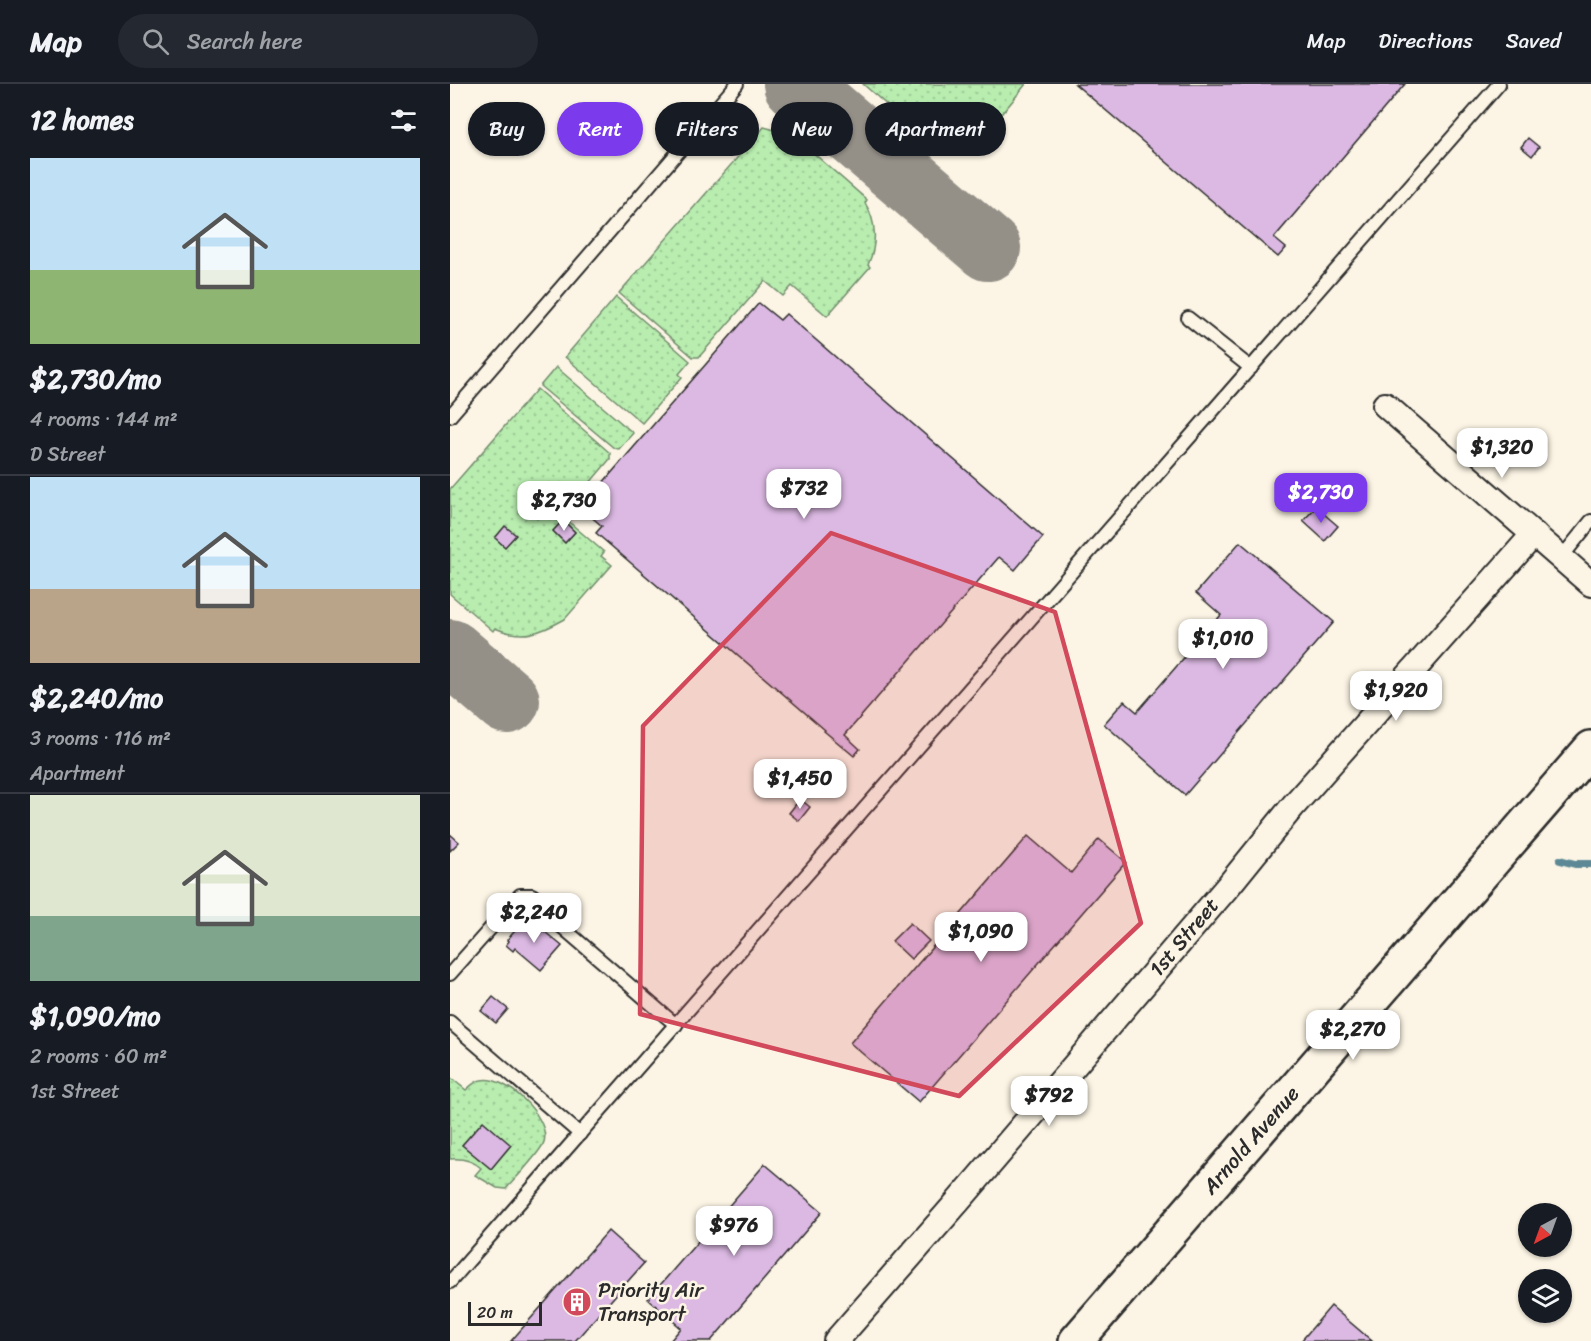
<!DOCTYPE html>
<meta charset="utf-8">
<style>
:root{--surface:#171b24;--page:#242831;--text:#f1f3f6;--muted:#9ea1a6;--line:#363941;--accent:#7c3aed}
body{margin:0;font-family:Sriracha,sans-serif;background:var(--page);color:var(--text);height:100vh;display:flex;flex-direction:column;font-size:22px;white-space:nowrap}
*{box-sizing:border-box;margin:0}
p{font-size:20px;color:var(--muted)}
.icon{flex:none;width:33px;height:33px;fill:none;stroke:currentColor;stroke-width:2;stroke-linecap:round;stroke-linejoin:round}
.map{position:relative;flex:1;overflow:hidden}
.side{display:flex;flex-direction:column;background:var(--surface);width:450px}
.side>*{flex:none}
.banner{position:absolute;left:18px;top:18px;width:570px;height:54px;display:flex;gap:12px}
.needle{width:39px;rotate:221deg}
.fabs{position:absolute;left:1068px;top:1119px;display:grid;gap:12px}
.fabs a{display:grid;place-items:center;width:54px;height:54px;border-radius:50%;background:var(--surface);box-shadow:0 2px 4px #0004;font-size:30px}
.scale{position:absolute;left:18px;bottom:15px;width:74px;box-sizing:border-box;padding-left:6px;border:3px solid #2b2b2b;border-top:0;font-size:16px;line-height:21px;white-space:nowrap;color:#2b2b2b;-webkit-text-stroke:4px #fcf5e5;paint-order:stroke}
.price{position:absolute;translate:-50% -51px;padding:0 14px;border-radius:12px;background:#fff;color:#222;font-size:20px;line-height:39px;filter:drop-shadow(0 2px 3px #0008)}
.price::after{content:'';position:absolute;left:50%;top:36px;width:18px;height:14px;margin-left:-9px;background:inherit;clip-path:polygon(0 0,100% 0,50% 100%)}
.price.selected{background:var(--accent);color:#fff}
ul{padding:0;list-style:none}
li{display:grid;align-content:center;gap:12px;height:318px;padding:0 30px}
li+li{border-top:2px solid var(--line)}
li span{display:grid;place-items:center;height:186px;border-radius:0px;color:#555}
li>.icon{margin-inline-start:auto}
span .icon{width:108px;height:108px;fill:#fffc;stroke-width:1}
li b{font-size:26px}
h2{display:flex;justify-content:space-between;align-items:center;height:72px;padding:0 30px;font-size:26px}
.tag{padding:0 21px;border-radius:27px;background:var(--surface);box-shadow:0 2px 4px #0004;font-size:21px;line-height:54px}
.tag.selected{background:var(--accent);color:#fff}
header{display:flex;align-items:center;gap:36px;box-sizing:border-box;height:84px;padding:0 30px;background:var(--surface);border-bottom:2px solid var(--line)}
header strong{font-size:28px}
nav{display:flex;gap:33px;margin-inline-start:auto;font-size:21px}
.search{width:420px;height:54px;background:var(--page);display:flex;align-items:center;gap:15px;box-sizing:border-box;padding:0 21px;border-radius:33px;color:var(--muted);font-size:22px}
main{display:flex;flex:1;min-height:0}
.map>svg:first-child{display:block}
</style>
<header>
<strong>Map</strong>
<div class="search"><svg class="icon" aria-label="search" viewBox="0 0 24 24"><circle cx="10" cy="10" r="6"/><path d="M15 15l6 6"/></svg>Search here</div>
<nav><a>Map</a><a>Directions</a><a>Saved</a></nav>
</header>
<main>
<section class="side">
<h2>12 homes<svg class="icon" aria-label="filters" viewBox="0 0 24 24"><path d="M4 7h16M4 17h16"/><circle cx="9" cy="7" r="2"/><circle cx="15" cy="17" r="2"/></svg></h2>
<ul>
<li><span style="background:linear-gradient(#bfe0f5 60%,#8fb573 0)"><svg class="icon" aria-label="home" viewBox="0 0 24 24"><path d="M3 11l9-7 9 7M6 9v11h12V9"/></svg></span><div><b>$2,730/mo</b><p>4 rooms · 144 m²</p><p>D Street</p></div></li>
<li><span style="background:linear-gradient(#bfe0f5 60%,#b9a48a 0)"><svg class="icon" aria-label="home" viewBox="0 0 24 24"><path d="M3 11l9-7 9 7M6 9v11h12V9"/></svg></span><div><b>$2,240/mo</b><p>3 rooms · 116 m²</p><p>Apartment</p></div></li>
<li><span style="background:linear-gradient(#dfe7d0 65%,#7fa58c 0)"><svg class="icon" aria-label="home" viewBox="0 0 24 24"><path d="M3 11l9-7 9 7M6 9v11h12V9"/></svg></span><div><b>$1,090/mo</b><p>2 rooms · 60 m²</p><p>1st Street</p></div></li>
</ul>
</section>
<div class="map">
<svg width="1141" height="1257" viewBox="0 0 1141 1257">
<defs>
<pattern id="grass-dots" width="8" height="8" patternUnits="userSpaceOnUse" patternTransform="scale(1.5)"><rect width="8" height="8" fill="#b8edaf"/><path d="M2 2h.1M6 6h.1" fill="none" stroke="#9ecb97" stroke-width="1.8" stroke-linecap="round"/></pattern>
</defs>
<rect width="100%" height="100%" fill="#fcf5e5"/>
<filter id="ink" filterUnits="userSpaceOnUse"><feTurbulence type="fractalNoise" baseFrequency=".0167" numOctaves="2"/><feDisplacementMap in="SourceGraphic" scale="12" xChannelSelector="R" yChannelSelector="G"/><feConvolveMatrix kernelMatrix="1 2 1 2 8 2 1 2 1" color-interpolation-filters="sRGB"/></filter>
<g filter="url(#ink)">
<g fill="url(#grass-dots)" stroke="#728c6d" stroke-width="1.5" fill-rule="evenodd">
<path d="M413,0H576C565,13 555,29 541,39C517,57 481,54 458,35L455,37Z"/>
<path d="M314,43L336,49L338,47L417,116L415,119C427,138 427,161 418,181L420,183L377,232L342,202L333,212L315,197L249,273H243L169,209Z"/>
<polygon points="166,213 240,277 229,290 232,293 192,339 115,273"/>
<polygon points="106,283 183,349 169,365 164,364 90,302"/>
<path d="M87,305L160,369V375L112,432L154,468L151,472L162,481L115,535C90,549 73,556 45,544L43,547L0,510V405ZM113,437L125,448L115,459L103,447Z"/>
<path d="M0,993L16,1006C21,1002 25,997 31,996C55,990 101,1034 94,1058C91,1068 64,1096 56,1105L47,1104L25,1091L31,1084C22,1076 12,1074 0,1075Z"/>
</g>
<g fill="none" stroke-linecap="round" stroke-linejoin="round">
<polyline stroke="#5c8995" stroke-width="8" points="1110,776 1125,780 1141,780"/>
<g stroke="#949088" stroke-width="66">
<polyline points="346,0 538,164"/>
<polyline points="0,568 57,617"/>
</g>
</g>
<g fill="#dcb9e3" stroke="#2b2b2b" stroke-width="1.5">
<polygon points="625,0 955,0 824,154 836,164 828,173"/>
<polygon points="1078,54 1089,63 1082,72 1071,63"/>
<polygon points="309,219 330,236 336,230 593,453 565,486 549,473 395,651 410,665 404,672 374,647 375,646 146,449 152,442 131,424"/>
<polygon points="866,423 888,442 875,457 853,437"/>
<polygon points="113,436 125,448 115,459 103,447"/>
<polygon points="55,442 66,451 55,463 45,454"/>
<polygon points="790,458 884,538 735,711 654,640 674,617 687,628 771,531 746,509"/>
<polygon points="350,715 360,723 349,737 339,729"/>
<polygon points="0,750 9,758 0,767"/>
<polygon points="578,752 621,789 649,755 676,778 469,1018 400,959"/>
<polygon points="77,833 112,862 91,886 65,864 63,867 56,861 59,857 57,856"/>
<polygon points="460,839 479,857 461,875 442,857"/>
<polygon points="43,913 58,925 46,939 31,927"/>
<polygon points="33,1037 61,1061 41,1085 12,1061"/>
<polygon points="315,1080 372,1128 261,1257 220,1257 231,1244 198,1215"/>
<polygon points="158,1147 194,1179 125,1257 61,1257"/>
<polygon points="881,1222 922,1257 851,1257"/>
</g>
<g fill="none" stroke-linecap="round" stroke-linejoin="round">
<g stroke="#2b2b2b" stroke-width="16">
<g id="lane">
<polyline points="738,234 801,284"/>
<polyline points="0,332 287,0"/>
<polyline points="1111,474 1141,437"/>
<polyline points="0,890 70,811 82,811 101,825 112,843 226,941"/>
<polyline points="0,938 130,1050"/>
<polyline points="0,1198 1049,0"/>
</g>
</g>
<g stroke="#2b2b2b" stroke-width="28">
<g id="street">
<polyline points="935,321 1141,500"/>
<polyline points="386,1257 517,1107 779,801 843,722 1084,450"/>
</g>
</g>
<g stroke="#2b2b2b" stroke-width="38">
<polyline id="secondary" points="626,1257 1141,664"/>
</g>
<use href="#lane" stroke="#fcf5e5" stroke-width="12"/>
<use href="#street" stroke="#fcf5e5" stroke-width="24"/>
<use href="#secondary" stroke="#fcf5e5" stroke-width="33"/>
</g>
</g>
<path fill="#d1495b" fill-opacity="0.2" stroke="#d1495b" stroke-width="4.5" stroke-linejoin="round" d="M381,449L605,528L691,839L509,1012L190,930L193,642Z"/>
<defs>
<g id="building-disc" transform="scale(1.5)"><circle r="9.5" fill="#d1495b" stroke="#fcf5e5"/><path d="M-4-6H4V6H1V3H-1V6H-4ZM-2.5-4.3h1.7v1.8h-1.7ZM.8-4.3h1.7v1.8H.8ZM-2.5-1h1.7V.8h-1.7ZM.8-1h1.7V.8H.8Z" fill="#fff"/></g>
</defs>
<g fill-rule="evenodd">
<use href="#building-disc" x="127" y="1218"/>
</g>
<g text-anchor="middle" stroke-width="5" stroke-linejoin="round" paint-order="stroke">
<g font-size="21" fill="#2b2b2b" stroke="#fcf5e5">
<text transform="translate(734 853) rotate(-50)" y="7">1st Street</text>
<text transform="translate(801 1056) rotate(-49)" y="7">Arnold Avenue</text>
</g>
<g font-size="21" fill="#2b2b2b" stroke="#fcf5e5" text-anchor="start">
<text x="148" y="1213">Priority Air<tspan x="148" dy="24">Transport</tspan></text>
</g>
</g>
</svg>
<div class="fabs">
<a><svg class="needle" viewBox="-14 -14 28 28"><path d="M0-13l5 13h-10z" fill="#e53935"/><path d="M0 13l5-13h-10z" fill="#9ea1a6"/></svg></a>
<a><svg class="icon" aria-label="layers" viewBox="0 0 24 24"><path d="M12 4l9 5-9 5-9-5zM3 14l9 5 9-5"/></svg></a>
</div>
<div class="scale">20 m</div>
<b class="price" style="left:1052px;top:395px">$1,320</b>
<b class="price" style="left:354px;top:436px">$732</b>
<b class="price selected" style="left:871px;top:440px">$2,730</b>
<b class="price" style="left:114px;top:448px">$2,730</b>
<b class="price" style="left:773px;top:586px">$1,010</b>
<b class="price" style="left:946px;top:638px">$1,920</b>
<b class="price" style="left:350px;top:726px">$1,450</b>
<b class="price" style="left:84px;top:860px">$2,240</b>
<b class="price" style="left:531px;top:879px">$1,090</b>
<b class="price" style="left:903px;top:977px">$2,270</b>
<b class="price" style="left:599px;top:1043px">$792</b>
<b class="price" style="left:284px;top:1173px">$976</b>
<div class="banner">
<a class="tag">Buy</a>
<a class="tag selected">Rent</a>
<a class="tag">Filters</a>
<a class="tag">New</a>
<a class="tag">Apartment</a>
</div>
</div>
</main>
